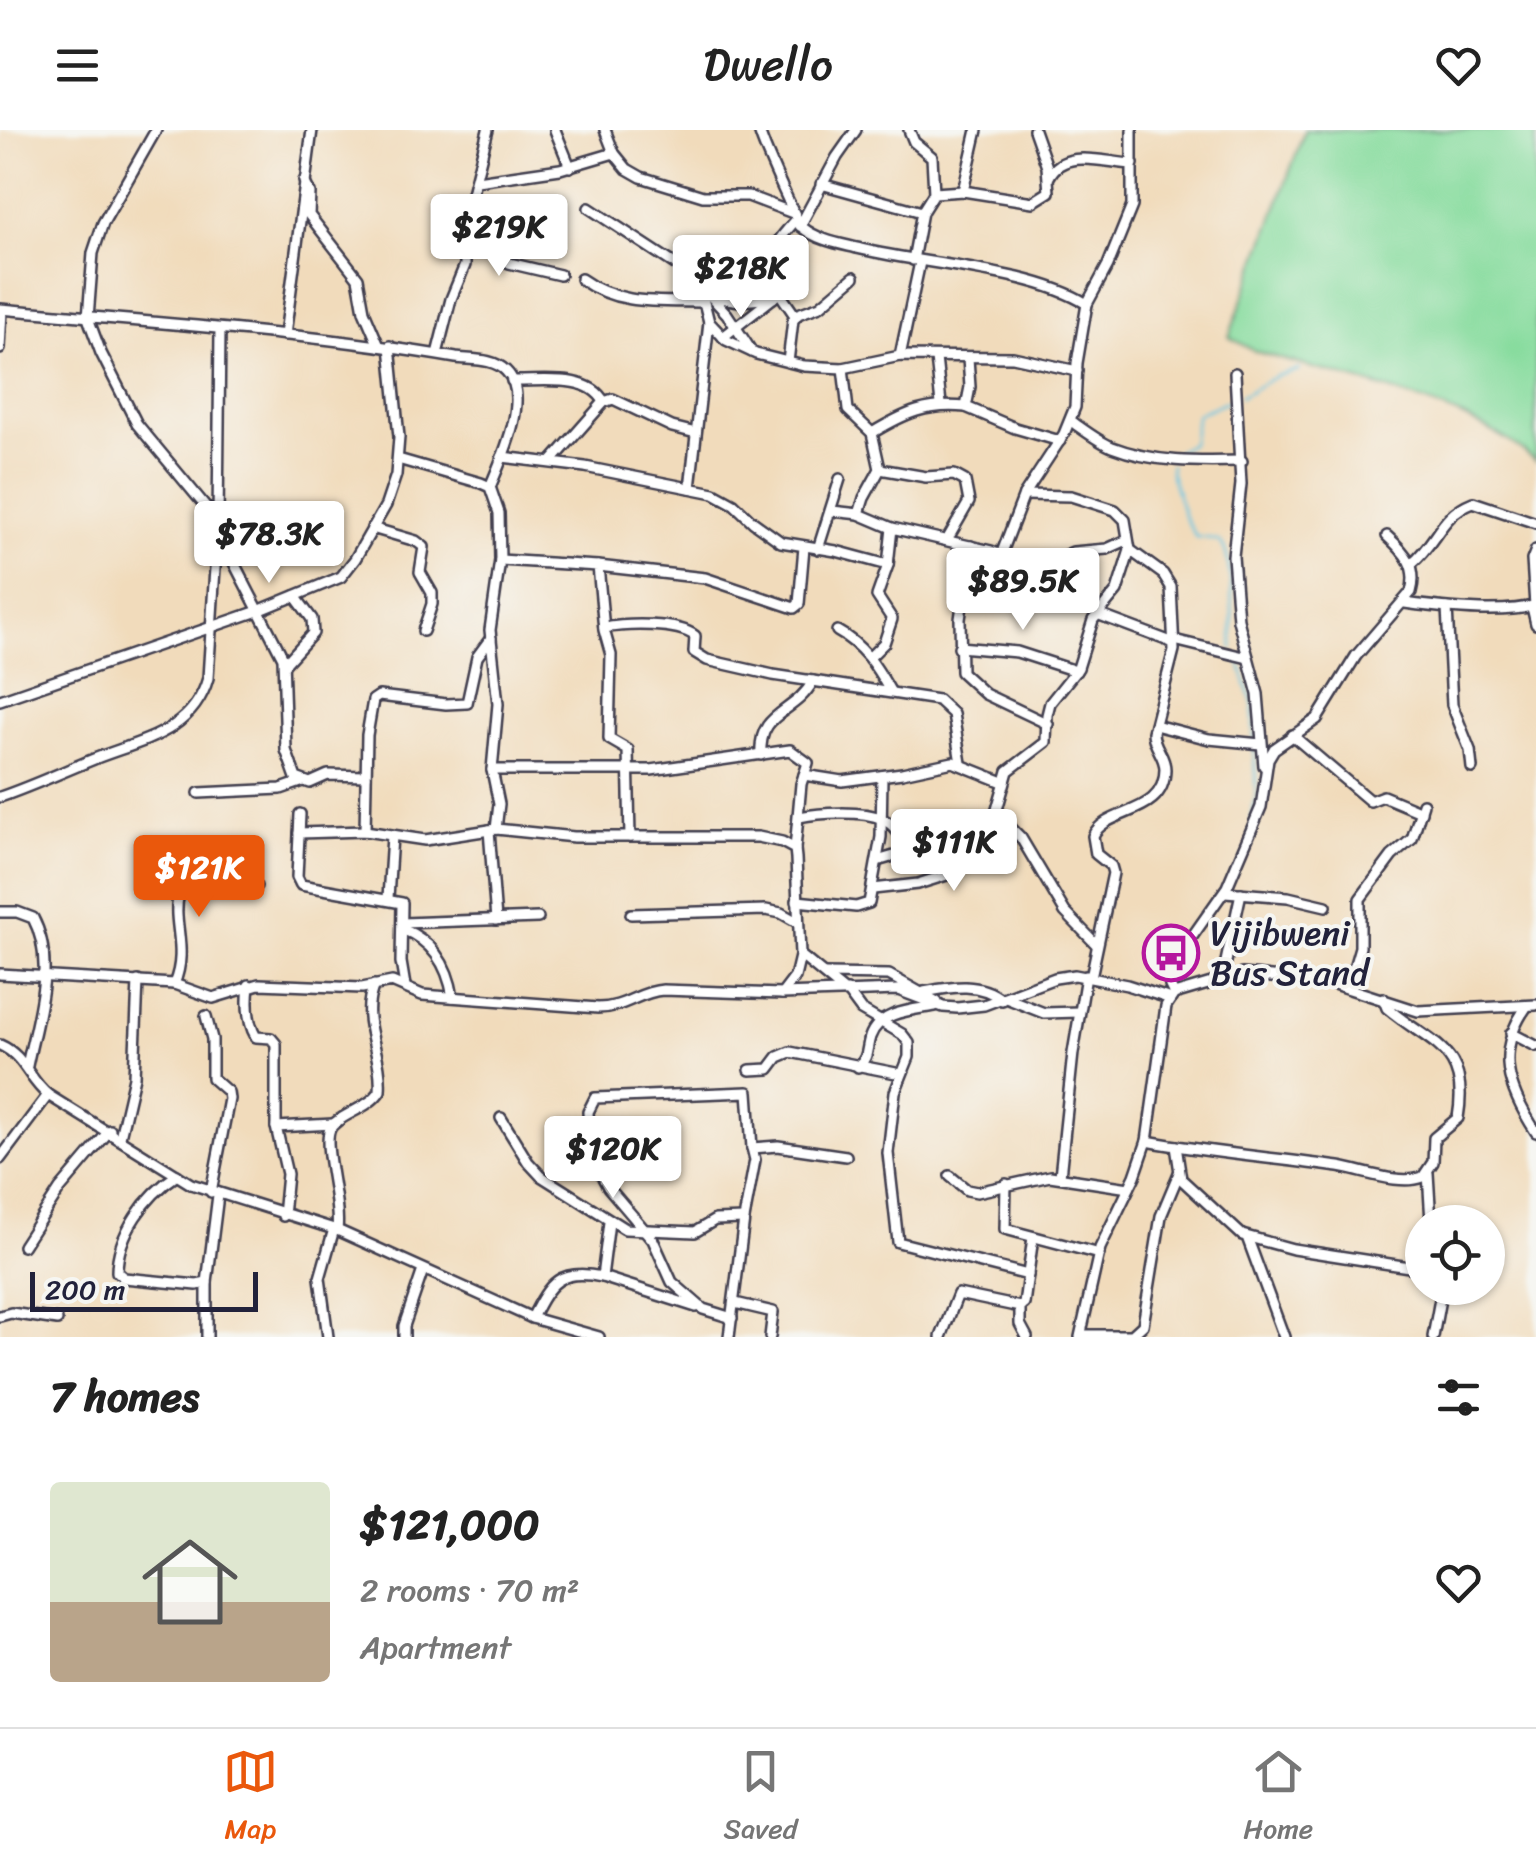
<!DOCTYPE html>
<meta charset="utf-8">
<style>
:root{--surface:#fff;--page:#f2f2f2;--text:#222;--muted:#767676;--line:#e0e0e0;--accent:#ea580c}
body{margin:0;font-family:Sriracha,sans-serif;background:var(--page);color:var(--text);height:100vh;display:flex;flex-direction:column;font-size:38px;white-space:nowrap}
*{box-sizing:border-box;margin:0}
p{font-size:32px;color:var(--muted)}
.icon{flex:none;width:55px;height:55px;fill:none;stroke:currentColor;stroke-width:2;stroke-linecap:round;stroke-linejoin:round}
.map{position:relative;height:1207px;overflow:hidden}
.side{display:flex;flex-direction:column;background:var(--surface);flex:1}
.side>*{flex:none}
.fabs{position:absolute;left:1405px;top:1075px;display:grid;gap:20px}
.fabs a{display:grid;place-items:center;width:100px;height:100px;border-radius:50%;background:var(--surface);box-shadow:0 2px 8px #0004;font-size:50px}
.scale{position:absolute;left:30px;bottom:25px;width:228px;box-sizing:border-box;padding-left:10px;border:5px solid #22223b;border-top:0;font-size:28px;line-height:35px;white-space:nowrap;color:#22223b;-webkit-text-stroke:8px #f6f6f2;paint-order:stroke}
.price{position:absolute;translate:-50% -85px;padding:0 22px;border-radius:10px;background:#fff;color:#222;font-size:32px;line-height:65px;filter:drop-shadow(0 2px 5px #0008)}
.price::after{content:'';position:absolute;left:50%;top:60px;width:30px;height:22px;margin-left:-15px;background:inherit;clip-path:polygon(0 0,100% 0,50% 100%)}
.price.selected{background:var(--accent);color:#fff}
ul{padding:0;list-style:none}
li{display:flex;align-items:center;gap:30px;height:250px;padding:0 50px}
li span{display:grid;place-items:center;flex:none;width:280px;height:200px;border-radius:10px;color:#555}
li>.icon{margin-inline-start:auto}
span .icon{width:120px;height:120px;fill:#fffc;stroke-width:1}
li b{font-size:42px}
h2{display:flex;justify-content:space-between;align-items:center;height:120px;padding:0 50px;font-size:42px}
header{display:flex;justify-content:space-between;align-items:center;height:130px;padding:0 50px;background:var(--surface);font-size:45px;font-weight:600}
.menu{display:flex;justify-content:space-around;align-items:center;height:140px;border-top:2px solid var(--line);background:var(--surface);font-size:28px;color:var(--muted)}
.menu a{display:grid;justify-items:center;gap:5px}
.menu .selected{color:var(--accent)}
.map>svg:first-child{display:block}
</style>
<header><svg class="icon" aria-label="menu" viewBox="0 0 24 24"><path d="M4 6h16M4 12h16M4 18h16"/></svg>Dwello<svg class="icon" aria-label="heart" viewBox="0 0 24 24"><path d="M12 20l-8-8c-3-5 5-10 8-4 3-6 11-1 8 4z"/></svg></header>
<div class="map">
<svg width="1536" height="1207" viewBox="0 0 1536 1207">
<rect width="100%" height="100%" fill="#f6f6f2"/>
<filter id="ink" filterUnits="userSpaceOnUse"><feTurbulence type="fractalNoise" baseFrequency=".01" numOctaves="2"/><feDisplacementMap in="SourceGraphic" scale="20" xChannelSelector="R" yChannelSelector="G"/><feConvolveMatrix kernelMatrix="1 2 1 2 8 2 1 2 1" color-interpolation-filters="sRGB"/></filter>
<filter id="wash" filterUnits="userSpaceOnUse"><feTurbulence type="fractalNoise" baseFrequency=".0048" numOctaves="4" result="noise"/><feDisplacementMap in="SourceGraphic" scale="40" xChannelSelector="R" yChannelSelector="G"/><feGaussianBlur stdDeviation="2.25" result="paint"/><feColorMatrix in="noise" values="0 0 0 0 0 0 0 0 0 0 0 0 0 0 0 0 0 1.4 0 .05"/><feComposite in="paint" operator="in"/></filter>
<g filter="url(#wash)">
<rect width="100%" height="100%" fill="#f1dbbb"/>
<path fill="#87dc9e" stroke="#547f6c" stroke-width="2.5" d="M1305,0H1536V331C1468,272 1342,248 1254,221L1229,207Z"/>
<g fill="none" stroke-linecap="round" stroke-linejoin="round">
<g stroke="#64c6e3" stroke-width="2.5">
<polyline points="1240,267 1276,246 1299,240"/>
<polyline points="1174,327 1176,322 1192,313 1197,284 1233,269"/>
<path d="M1171,335L1170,342L1185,388L1196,407C1203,408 1214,408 1220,412C1234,424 1232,498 1233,518"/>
<polyline points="1239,530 1253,575 1254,609"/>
<polyline points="1252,689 1256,664 1254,617"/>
</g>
</g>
</g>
<g filter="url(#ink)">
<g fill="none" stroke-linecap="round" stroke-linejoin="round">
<g stroke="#413e4e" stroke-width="14">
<g id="minor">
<polyline points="156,0 103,93 93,123 88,188 101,223 137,294 216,389"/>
<polyline points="555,0 570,37"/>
<polyline points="605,0 614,23 627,39 641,47 703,66 748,66 793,83"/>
<path d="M759,0C761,11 797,93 803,98C819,111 842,114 861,119C926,135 1033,140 1087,174"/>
<polyline points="909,0 914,12 932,27 934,63"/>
<path d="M1049,47C1064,17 1105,33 1133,34"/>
<polyline points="304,51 310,63 309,85 358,148 364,181 379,216"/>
<polyline points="477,51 560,39 614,23"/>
<polyline points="821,54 922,82"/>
<polyline points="963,61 977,0"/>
<polyline points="589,78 690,144 727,184 752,222"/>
<polyline points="800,96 837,27 856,0"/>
<polyline points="465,100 509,133 560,145"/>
<polyline points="913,130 922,82 934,63 963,61 1033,72 1049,62 1047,37 1034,0"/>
<path d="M581,149C618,176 660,171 703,172"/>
<polyline points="700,156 709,192 726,210 756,224 804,236 843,238 900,226 1013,227 1077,241"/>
<polyline points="714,167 740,171 773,168"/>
<path d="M0,179C152,193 305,202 456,228C472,230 494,228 506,241C532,266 501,330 490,357"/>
<path d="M796,187C764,140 755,135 796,90"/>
<polyline points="285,205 312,0"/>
<polyline points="723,207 778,164"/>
<polyline points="0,219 2,180"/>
<polyline points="437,224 451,169 465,135 465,91 488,0"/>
<polyline points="900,226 920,132"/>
<polyline points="936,228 941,274"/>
<polyline points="968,228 970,257 966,277 1015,298 1060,311"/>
<polyline points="788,232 793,190 798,184 820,176 854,147"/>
<polyline points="843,238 848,280 872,303 880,339 864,368 859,384"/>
<polyline points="1235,243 1241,354 1233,426 1238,490 1258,564 1264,636"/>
<path d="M512,251C540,252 589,243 604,272"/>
<path d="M1071,291C1084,300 1098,311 1112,317C1153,333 1198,332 1242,331"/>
<path d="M872,303C905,283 927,273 966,277"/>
<polyline points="502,327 585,337 714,363 734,374 753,392 781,412 836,421 888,435"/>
<polyline points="398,329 481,353 490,357 499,383 500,430 490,500 498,574 492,640 499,674 496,699"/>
<polyline points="551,332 604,272 613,269 672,297 696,303"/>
<polyline points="880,339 926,347 954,345 965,351 969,372 947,410"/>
<polyline points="690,358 709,192"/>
<polyline points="1024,365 1071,366 1115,380 1125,390 1130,420 1117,461 1093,490 1078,538 1050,573 1047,585 1046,612 1008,641 996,683 1021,708 1065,782 1096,814"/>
<polyline points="832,381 859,384 892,398 991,421 1036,438 1073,422 1107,419 1127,410"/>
<polyline points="216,398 283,528 286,620 296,648 310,653 328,645 366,646"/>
<polyline points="372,398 416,411 424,417 420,442 432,463 432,474 423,501"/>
<polyline points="971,416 960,489 961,542 985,564 1048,594"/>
<polyline points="818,419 840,349"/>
<polyline points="1001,425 1024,365 1064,304 1075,277 1077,233 1087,174 1108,135 1132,76 1132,0"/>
<polyline points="500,430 598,436 604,500 611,525 609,609 628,620 630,707"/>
<path d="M1412,433C1438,411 1440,385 1473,372L1536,393"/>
<polyline points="598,436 705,448 794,478 799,474 804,417"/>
<path d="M1405,473C1441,478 1502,485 1536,475"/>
<polyline points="1535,476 1532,430 1536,420"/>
<polyline points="1532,477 1536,494"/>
<polyline points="1447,478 1452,575 1470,620 1472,638"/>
<polyline points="1097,484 1174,513"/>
<path d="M604,498C626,494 678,492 695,506L694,522L707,530L773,545L938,570L953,584L961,633"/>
<path d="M837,501C863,515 876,536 890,561"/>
<polyline points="1174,510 1248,528"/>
<polyline points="959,517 1017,522 1076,541"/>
<polyline points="870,527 884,513 892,489 877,466 888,435 892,398"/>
<polyline points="284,535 313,503 312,489 295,466"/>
<polyline points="0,570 258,481 341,447 355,429 386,375 396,345 399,307 390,216"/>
<polyline points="1155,595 1209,609 1261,614"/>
<polyline points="1292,605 1370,671 1383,666 1421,682"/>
<path d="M761,625C758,580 795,585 813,551"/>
<polyline points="492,640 651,640 790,620 808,633 801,654 795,719"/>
<polyline points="804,645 842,651 902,643 953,632 1003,652"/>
<polyline points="199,663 281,659 301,652"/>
<path d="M0,667C32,656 62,642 94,629C139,611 193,603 208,548L218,391L220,199"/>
<polyline points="300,684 297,747 301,755 402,773 401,832 405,856"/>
<path d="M799,687C819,683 862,680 882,689C895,694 902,708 908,720"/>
<polyline points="489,700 496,790"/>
<polyline points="365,701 367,605 373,570 379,566 446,574 467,573 477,527 491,508"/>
<polyline points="299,703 365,701 425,710 496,699 574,707 758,707 782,712 795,719 796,728 800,825 844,861"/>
<polyline points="877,731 918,719 962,719"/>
<polyline points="873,759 918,754 950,744 962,719 968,690"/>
<polyline points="1225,762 1288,767 1326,776"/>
<polyline points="388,768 392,706"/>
<polyline points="797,771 856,777 869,773 881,707 882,646"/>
<path d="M0,782H17L33,788C57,833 36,890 27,936"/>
<polyline points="631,784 766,780 781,783 797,792"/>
<polyline points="403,793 538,788"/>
<path d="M402,799C433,811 448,836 453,867"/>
<path d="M0,844L174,854L213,868L259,854L362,858L392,852L422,865L598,878C625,878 638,862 663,860L782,864L898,860L943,877L957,878L984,875L1055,848L1075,845L1127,855L1168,868"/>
<polyline points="825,844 889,845 937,872"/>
<path d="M1091,847L1113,743L1111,736L1096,724L1093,706C1106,677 1165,687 1165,639C1165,625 1153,617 1153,602L1174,520L1171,457L1163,444L1130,420"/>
<polyline points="1222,850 1241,763"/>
<path d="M174,854C189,819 171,791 179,764L199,755L256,756"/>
<path d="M249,855C247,872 247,892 256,907L271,908L276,914V997L287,1044L283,1086"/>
<polyline points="1348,858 1360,817 1360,769 1392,726 1412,709 1423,674"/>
<polyline points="847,861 861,880 902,904 909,913 909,927 895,962 888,1023 898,1112 1028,1145"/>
<path d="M924,862C951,857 979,851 1002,870"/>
<polyline points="782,864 795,847 800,826"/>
<polyline points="1174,864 1242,844 1331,853 1418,881 1536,875"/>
<polyline points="1006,868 1044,883 1079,882"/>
<path d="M1527,876C1494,922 1508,959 1536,1002"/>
<polyline points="206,886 212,909 212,948 228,962 229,969 211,1062"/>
<polyline points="1511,903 1536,916"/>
<path d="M0,915C25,926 28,949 48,965L191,1054L337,1100L532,1188L599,1207"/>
<path d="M858,937C869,927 866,920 870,907C879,881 913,880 935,876"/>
<polyline points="750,940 769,939 778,927 790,922 901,944"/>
<polyline points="501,988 528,1032 541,1046 625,1099 695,1102 715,1090 744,1089"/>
<polyline points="276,997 333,994"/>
<polyline points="120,1007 134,947 138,851"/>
<path d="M1147,1011C1211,1023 1275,1028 1339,1037C1364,1041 1400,1056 1423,1047L1433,1032L1434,1008L1458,988C1470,918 1432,916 1387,878L1383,868"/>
<polyline points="1176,1016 1181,1049 1242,1105 1293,1119 1422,1139"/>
<polyline points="0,1029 48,965"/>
<polyline points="1428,1043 1431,1092"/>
<path d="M177,1045C146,1065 117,1104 117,1142L124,1148L197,1155L207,1153"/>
<polyline points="950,1046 967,1060 977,1062 1050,1046 1129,1058"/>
<polyline points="1060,1046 1073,923 1086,846"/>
<polyline points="1006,1054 1005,1099 1099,1124"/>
<path d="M337,1100C341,1073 322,1016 330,999C337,985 369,979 380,961C383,921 358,891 374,855"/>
<polyline points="1247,1107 1284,1207"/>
<polyline points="23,1116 60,1059 110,1000"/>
<polyline points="602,1147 696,1177"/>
<polyline points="735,1173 773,1182 770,1207"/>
<polyline points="0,1186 11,1183 57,1190"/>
<path d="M532,1188C550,1152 560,1138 602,1147L609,1092"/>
<polyline points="732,1188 703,1179 672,1152 653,1110 608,1057 590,1024 588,982 595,968 748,962 752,1018"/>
<polyline points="1081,1205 1132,1205 1143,1195 1161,1086 1179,1043"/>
<polyline points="207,1207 207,1153 218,1065"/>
<polyline points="328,1207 320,1148 334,1099"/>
<polyline points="404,1207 404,1196 423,1140"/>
<polyline points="729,1207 744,1089 755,1030 752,1018 778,1016 846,1026"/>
<polyline points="941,1207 958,1164 1020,1177"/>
<polyline points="1027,1207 1020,1194 1020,1177 1024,1174 1033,1107"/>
<path d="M1080,1207L1100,1118L1135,1046L1147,1011L1166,876L1174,864L1170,856L1175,831L1227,757L1261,677L1268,629L1274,619L1317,589L1356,526L1411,462C1418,437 1406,423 1387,406"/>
<polyline points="1433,1207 1442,1158"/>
</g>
</g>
<use href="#minor" stroke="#fff" stroke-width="9"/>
</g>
</g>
<defs>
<g id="bus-ring" transform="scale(2.875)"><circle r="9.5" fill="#f6f6f2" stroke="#b5179e" stroke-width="1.5"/><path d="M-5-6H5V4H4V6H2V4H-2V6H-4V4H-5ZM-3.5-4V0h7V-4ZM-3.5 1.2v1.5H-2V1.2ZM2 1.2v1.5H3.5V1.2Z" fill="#b5179e"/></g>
</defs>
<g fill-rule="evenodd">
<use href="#bus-ring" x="1171" y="823"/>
</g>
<g text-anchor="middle" stroke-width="8" stroke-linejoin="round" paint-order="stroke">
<g font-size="35" fill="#22223b" stroke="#f6f6f2" text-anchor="start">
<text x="1210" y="815">Vijibweni<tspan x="1210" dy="40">Bus Stand</tspan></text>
</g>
</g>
</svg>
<div class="fabs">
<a><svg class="icon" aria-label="locate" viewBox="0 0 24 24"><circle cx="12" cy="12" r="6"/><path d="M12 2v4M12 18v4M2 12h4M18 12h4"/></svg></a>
</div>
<div class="scale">200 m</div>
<b class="price" style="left:499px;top:149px">$219K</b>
<b class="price" style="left:741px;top:190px">$218K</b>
<b class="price" style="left:269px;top:456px">$78.3K</b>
<b class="price" style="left:1023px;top:503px">$89.5K</b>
<b class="price" style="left:954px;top:764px">$111K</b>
<b class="price selected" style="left:199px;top:790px">$121K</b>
<b class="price" style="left:613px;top:1071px">$120K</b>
</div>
<section class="side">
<h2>7 homes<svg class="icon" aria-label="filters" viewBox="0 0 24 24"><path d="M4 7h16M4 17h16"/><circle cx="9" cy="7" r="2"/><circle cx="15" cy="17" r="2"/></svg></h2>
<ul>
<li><span style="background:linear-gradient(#dfe7d0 60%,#b9a48a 0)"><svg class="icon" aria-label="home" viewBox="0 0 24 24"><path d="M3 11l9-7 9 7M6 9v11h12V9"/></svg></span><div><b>$121,000</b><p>2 rooms · 70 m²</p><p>Apartment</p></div><svg class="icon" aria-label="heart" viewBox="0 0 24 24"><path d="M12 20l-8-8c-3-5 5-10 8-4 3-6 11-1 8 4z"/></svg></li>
</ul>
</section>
<nav class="menu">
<a class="selected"><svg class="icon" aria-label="map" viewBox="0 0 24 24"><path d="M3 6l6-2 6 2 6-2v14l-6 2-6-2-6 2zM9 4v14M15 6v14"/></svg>Map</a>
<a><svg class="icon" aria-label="saved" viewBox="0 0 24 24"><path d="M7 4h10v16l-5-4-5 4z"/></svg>Saved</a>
<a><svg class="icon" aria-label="home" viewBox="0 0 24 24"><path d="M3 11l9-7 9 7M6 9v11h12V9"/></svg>Home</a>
</nav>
